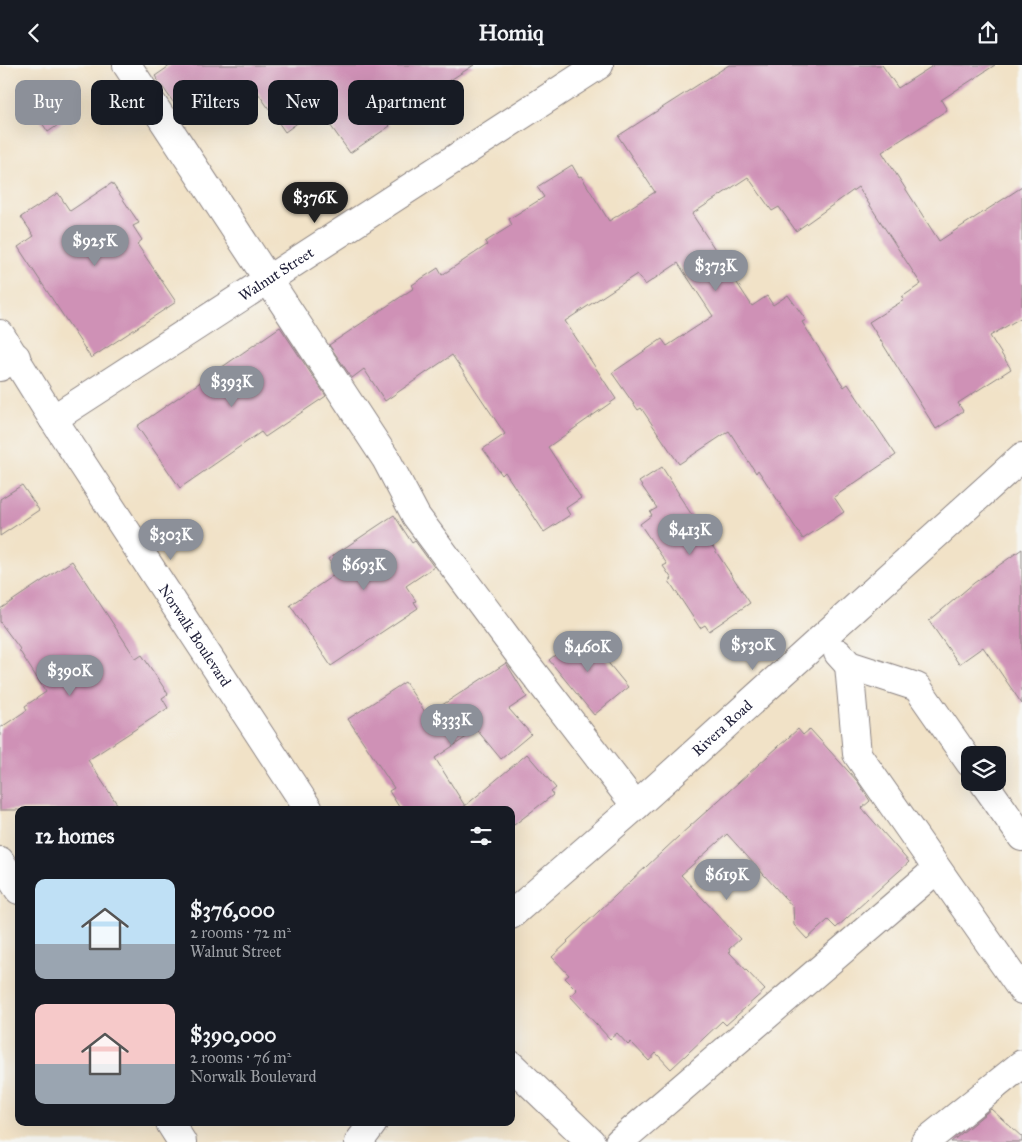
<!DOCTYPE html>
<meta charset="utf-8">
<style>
:root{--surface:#171b24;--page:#20242c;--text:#f1f3f6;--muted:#9ea1a6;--accent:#8c9099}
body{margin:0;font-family:"IM FELL Great Primer",serif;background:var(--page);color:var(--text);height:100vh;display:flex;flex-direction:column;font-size:19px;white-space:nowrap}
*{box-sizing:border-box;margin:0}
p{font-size:16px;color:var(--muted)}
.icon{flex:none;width:28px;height:28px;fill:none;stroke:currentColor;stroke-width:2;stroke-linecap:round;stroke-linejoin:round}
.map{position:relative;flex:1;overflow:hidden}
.side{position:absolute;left:15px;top:741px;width:500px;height:320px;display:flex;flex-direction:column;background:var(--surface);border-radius:10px;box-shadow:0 5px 20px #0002}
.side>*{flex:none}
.guide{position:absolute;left:15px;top:15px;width:500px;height:45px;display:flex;gap:10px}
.fabs{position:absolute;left:961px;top:681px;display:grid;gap:10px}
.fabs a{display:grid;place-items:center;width:45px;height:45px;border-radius:10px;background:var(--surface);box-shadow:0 5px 20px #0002;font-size:25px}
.price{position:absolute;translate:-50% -42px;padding:0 11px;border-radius:18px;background:var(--accent);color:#fff;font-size:16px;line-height:32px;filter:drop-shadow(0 1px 2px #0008)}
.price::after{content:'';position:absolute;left:50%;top:30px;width:15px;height:11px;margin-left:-8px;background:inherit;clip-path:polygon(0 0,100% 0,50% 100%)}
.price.on{background:#222;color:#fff}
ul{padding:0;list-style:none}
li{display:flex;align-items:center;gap:15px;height:125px;padding:0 20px}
li span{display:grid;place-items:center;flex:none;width:140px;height:100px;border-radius:10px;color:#555}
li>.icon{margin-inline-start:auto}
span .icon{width:60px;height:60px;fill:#fffc;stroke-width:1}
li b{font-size:21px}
h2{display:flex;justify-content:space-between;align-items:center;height:60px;padding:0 20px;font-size:21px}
.pill{padding:0 18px;border-radius:10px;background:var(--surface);box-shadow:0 5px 20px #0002;font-size:18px;line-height:45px}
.pill.on{background:var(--accent);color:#fff}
header{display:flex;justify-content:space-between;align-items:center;height:65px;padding:0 20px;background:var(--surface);font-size:22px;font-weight:700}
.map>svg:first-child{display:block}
</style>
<header><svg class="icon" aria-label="back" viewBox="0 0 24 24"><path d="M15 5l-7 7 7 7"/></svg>Homiq<svg class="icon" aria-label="share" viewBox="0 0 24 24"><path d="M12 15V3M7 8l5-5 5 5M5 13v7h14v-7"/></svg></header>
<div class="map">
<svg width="1022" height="1077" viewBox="0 0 1022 1077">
<rect width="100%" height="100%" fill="#f6f6f2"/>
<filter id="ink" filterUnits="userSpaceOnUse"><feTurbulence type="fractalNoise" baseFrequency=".02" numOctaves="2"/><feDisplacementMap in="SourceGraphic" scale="10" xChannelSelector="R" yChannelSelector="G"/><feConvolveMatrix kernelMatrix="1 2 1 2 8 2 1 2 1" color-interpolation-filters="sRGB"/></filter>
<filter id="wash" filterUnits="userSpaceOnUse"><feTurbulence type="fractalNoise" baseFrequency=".0096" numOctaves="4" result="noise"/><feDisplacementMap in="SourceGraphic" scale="20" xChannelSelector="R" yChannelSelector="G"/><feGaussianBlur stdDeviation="1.12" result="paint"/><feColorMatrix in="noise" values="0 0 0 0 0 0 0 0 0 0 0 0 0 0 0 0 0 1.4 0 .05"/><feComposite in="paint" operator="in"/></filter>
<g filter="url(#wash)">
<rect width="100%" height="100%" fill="#f1e2c7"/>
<g id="blocks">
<g fill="#cf91b6">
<polygon points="171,0 474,0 386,56 390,61 350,88 318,43 285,67 249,15 187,57 155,11"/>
<polygon points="729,0 882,0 898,23 934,0 995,0 941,35 947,45 882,87 939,176 1022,122 1022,252 990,271 1011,304 958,338 963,346 936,364 869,257 904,235 902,232 921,219 858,122 796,166 779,142 772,146 748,112 692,149 752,241 767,231 773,240 788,230 806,255 802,257 844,322 848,319 896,390 834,432 844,447 803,474 758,405 756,408 729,366 679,399 641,343 638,345 612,308 662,274 667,281 713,251 678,198 645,220 637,209 565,256 616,334 548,382 581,433 566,443 570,450 544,467 505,407 502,410 483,384 505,369 452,290 385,336 364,304 352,313 329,280 414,223 412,220 438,203 442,210 487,180 485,177 512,160 509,154 544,132 537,122 572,100 579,112 581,111 609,156 655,127 618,71"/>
<polygon points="58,25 74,49 48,67 32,43"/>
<polygon points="112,118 139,158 133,161 142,175 137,179 176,237 91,293 18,182 34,171 21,152 58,128 70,146"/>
<polygon points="280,262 326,331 265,372 261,367 180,423 137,361"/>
<polygon points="662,402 679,429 678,429 750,538 709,566 705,560 700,563 669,516 672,514 663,501 667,499 640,459 652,450 650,447 657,443 639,417"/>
<polygon points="22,420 39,445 0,471 0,434"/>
<polygon points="394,450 412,478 415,476 434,502 406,521 416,536 414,537 418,543 331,601 290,540 337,508 328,494"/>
<polygon points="1022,484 1022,639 983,582 959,599 929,556 974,518"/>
<polygon points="72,496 136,594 142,590 168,629 162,633 168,643 88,695 121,745 0,745 0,663 27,645 25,641 46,627 19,585 20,584 0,557 0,544"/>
<polygon points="583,567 628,622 594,650 549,595"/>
<polygon points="506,598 527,632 509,644 531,669 501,694 477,665 435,693 465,741 527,689 556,723 551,727 553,730 514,760 511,757 511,745 401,745 389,726 394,723 348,654 405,617 427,650"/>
<polygon points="798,664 803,670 810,664 858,717 870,736 862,743 909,797 836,863 828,855 807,874 794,860 793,842 727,769 681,810 740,874 729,884 730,888 765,925 726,960 722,956 671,1004 656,988 649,996 631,977 628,980 617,968 610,974 570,931 577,925 565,913 569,910 552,892 568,877 567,876 679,771"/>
<polygon points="991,1044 1022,1072 1022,1077 951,1077"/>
</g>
</g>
</g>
<g filter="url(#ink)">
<use href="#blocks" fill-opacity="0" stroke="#8a8281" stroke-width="1"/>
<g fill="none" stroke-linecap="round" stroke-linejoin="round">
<g stroke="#8a8281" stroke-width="30">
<g id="minor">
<polyline points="127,0 386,394 416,451 521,592 636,741"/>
<polyline points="0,302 16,292"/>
<path id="s1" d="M53,354L599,0"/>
<polyline points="838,588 849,600 917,622 970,698"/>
<polyline points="849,600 857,689 1022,925"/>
<polyline points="984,718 1022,772"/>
<polyline points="0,796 19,825"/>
<path id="s2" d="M511,850L636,741L1022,392"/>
<polyline points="170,1058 182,1077"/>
<polyline points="359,1077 373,1058"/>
<polyline points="619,1077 937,804"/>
<polyline points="925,1077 1022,999"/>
</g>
</g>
<g stroke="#8a8281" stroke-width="30">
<g id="major">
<path id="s3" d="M0,269L53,354L309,745"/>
<polyline points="511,1000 591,1077"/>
</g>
</g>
<use href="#minor" stroke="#fff" stroke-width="28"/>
<use href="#major" stroke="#fff" stroke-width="28"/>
</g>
</g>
<g text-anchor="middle" stroke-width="4" stroke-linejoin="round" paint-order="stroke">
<g font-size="15" fill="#22223b" stroke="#f6f6f2">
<text dy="5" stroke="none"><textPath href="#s1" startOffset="266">Walnut Street</textPath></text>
<text dy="5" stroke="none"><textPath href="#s3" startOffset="359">Norwalk Boulevard</textPath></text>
<text dy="5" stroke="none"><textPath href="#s2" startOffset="282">Rivera Road</textPath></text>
</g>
</g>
</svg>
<div class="fabs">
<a><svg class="icon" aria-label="layers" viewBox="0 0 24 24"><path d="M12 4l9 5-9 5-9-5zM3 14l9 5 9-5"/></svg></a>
</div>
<b class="price on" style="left:315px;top:159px">$376K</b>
<b class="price" style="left:95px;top:202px">$925K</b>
<b class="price" style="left:716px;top:227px">$373K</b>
<b class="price" style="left:232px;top:343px">$393K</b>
<b class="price" style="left:690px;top:491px">$413K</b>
<b class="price" style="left:171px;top:496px">$303K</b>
<b class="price" style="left:364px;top:526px">$693K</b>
<b class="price" style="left:753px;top:606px">$530K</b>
<b class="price" style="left:588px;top:608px">$460K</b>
<b class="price" style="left:70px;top:632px">$390K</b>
<b class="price" style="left:452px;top:681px">$333K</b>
<b class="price" style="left:727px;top:836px">$619K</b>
<div class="guide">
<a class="pill on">Buy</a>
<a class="pill">Rent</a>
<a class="pill">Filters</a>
<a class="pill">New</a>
<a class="pill">Apartment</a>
</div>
<section class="side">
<h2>12 homes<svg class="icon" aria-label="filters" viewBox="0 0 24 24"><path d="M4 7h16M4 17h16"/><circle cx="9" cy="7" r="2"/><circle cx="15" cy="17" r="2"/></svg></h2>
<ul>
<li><span style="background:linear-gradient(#bfe0f5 65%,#9aa5b1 0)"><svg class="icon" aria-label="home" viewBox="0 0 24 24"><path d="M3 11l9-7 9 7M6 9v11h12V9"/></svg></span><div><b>$376,000</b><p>2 rooms · 72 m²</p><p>Walnut Street</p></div></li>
<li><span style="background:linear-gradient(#f6c9c9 60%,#9aa5b1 0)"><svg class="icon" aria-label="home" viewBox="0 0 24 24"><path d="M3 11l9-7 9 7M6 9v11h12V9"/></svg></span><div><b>$390,000</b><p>2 rooms · 76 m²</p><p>Norwalk Boulevard</p></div></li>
</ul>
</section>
</div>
